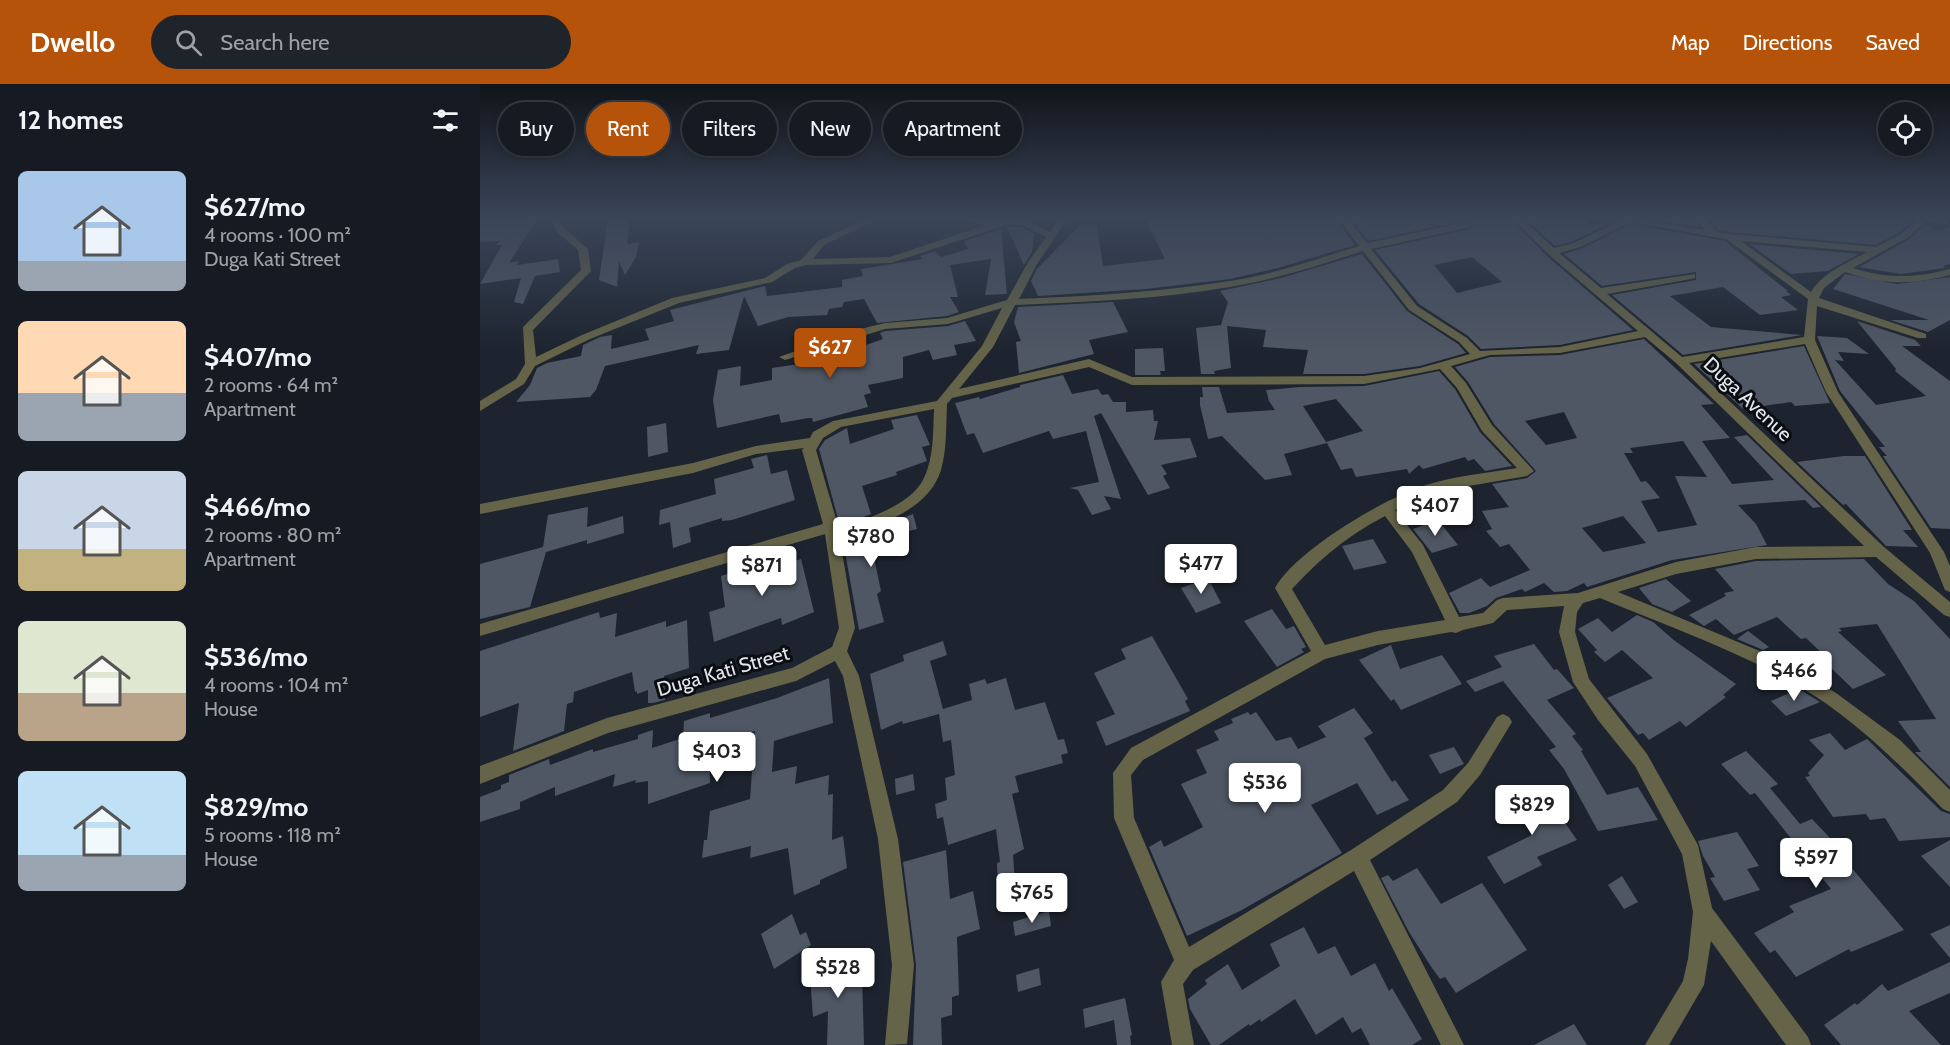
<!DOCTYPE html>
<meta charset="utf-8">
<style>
:root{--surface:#161b23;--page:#1f242b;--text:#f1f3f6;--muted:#9ea1a6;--line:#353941;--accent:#b45309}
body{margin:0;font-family:Cabin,sans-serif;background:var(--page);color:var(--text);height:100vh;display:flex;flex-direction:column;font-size:22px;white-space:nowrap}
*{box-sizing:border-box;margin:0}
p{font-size:20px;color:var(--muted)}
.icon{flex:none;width:33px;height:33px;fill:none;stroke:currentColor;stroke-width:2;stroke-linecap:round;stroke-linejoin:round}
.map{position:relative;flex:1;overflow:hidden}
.details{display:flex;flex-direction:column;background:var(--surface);width:480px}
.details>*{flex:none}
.guide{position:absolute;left:18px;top:18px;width:570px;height:54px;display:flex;gap:12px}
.fabs{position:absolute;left:1398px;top:18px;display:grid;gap:12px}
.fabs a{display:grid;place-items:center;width:54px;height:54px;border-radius:50%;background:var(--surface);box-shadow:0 3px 9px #0003,0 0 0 2px var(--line);font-size:30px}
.price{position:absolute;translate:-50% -51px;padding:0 14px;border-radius:6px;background:#fff;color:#222;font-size:20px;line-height:39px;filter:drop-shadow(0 2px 3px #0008)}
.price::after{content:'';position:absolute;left:50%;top:36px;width:18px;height:14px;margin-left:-9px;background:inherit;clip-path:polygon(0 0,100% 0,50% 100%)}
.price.on{background:var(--accent);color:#fff}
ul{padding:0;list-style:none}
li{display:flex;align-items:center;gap:18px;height:150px;padding:0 18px}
li span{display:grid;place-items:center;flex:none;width:168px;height:120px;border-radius:9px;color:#555}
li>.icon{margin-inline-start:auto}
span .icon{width:72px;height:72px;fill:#fffc;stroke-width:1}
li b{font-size:26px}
h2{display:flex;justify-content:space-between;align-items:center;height:72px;padding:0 18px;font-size:26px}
.pill{padding:0 21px;border-radius:27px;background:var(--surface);box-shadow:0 3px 9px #0003,0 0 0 2px var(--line);font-size:21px;line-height:54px}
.pill.on{background:var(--accent);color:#fff}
header{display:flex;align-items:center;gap:36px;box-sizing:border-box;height:84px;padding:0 30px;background:var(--accent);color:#fff}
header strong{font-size:28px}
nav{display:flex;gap:33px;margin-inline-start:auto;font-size:21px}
.search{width:420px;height:54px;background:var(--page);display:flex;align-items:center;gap:15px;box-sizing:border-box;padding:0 21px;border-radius:33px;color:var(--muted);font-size:22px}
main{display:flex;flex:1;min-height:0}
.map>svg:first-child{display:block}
</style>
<header>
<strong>Dwello</strong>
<div class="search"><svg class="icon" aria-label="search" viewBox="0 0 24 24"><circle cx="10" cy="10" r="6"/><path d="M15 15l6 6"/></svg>Search here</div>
<nav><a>Map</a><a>Directions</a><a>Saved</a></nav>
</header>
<main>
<section class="details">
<h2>12 homes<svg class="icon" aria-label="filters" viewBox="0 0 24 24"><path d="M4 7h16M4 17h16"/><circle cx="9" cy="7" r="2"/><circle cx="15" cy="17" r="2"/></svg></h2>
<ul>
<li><span style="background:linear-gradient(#a9c7e8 75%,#9aa5b1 0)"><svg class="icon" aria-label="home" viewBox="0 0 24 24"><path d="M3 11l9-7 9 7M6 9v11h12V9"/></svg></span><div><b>$627/mo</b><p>4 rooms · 100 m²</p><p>Duga Kati Street</p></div></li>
<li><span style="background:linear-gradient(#ffd9b3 60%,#9aa5b1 0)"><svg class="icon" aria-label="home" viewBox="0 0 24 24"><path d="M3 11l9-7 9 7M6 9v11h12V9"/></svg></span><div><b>$407/mo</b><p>2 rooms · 64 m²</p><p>Apartment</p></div></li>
<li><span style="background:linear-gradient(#c9d6e8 65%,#c2b280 0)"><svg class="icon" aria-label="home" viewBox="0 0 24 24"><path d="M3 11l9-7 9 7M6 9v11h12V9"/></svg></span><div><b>$466/mo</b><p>2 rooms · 80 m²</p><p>Apartment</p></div></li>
<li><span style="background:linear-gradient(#dfe7d0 60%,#b9a48a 0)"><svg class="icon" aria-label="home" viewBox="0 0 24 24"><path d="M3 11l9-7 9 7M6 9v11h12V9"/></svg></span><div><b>$536/mo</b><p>4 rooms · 104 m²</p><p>House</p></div></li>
<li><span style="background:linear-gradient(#bfe0f5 70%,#9aa5b1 0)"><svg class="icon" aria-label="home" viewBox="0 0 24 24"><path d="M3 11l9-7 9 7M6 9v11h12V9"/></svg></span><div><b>$829/mo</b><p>5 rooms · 118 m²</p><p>House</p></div></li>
</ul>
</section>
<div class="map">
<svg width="1470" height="961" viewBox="0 0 1470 961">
<rect width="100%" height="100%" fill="#1d242f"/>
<g fill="#4f5764" fill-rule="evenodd">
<polygon points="12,134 58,134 29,179 38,177 37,181 78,175 80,188 55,192 43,220 34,218 41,194 0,200 22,161 16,161 20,157 0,158 0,137"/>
<polygon points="128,134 150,134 147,160 159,158 156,173 145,191 139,177 137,203 119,196"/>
<polygon points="665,134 856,134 875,161 798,184 750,195 666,205 558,212 551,197 557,185 601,140 617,141 623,182 685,175"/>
<path d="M870,134H1030L1067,172L1153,246L1080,261L1001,265L988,252L939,220L895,166L990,145L992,138L987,136L888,157ZM992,173L1022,198L977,209L954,181Z"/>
<polygon points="1044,134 1105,134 1111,141 1139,135 1093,157 1075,162"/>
<polygon points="1158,134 1214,134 1220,143"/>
<polygon points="1229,134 1425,134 1433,136 1420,148 1396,161 1249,148 1238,146"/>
<polygon points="1151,140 1245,157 1308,207 1306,207 1311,211 1301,213 1318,226 1280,231 1243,203 1190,212 1231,243 1322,251 1203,271 1132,211 1216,196 1216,188 1122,202 1084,170 1101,165"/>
<polygon points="1445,141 1459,146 1470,143 1470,180 1463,182 1465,184 1421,190 1379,183 1428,156"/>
<polygon points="527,143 542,143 554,150 552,168 544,181"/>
<polygon points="521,145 527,210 505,211 511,175 470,181 478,213 470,213 479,228 467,232 397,239 384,215 364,218 362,223 349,225 347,231 308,233 278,242 264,212 249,266 216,270 219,261 125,282 116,306 110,313 36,318 50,301 57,284 67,279 101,272 103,261 120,253 132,251 131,265 169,256 165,245 194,237 190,226 285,202 287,212 362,203 362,196 383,192 381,185 443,175 440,172 455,167 461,173 488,165 484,157"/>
<polygon points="1269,160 1379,170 1348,187 1311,190"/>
<polygon points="882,170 927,227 978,260 986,269 940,282 884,290 823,290 828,266 783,263 786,246 747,242 751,284 734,287 735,290 721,290 716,244 741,241 748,218 740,207 801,194"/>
<polygon points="1365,190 1417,200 1470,193 1470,236 1448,248 1410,236 1449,236 1353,205"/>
<polygon points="633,218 648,248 609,256 614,270 539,289 536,258 541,257 534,238 538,223"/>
<polygon points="485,237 496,257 474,261 477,271 453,276 449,266 423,273 423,294 388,301 391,309 384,311 388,323 333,338 332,334 328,334 301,339 299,330 237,344 233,316 238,286 261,282 260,302 292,296 292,284 374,272 369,267 403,255 400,249 405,247 468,242"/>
<polygon points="1377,237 1435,256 1441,262 1422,262 1470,297 1470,445 1451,444 1403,372 1407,372 1399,363 1405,363 1360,307 1337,252 1367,254 1389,270 1358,268 1364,277 1355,276 1396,321 1446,312 1415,287 1416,285"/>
<path d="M1164,255L1234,320L1221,321L1250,354L1222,357L1252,400L1294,396L1254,353L1267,351L1341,423L1333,424L1325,416L1258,421L1276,440L1287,461L1192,476L1107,503L1104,499L1087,507L1074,508L1064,499L1045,508L1042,505L1016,514L1007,522L989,529H980L969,509L1001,494L1010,503L1050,486L1029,460L1020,463L1006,447L1012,445L1002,427L1029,423L1012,400L1047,394L1056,387L1014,340L988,298L975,283L1010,273L1080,271ZM1084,328L1097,354L1066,361L1045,337ZM1203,357L1227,393L1195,392L1217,441L1178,448L1161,417L1180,414L1166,397L1161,398L1144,369H1153L1150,364ZM1143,432L1166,459L1123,468L1102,444Z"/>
<polygon points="1324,262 1350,319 1315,322 1311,318 1263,325 1214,280"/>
<polygon points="683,264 685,287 680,287 681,291 655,291 655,265"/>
<path d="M959,287L975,305L1000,348L1032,382L1005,387L994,375L988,377L985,373L943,385L939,381L929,390L927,385L876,393L872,384L861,386L847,359L804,370L812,391L785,396L742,352L728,355L720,321V313H723L722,303H739L747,329L795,326L789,317L786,306L820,303L884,302ZM856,315L883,347L846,358L823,322Z"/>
<polygon points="583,291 592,310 618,305 622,311 628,310 633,318 646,318 646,328 673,326 674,337 678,337 674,356 710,354 717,373 681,381 687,390 683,392 690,404 668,411 621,329 614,332 641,415 624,412 631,425 612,431 598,406 590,404 619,398 606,347 573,355 569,347 503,369 494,349 487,351 475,319 499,313 500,315 540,303 540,301"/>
<polygon points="437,331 450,361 442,363 447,377 416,388 417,391 382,402 391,430 360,442 339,365 345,356 367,344 370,360 414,345 411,336"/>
<polygon points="186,339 188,368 168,373 167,343"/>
<polygon points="287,371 291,390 307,386 315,416 252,436 242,437 242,434 209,444 211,458 193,464 190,438 179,441 180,426 236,410 234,395 274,384 271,375"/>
<polygon points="1364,372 1385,372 1432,446 1423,446 1438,463 1406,462 1366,420 1363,421 1317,378"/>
<polygon points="108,423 107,443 143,432 144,449 107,460 107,456 66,468 50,523 0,535 0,480 63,463 68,431"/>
<polygon points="433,430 437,445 425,448 426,451 417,454 418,456 392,464 401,507 397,510 404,538 379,546 363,457"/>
<polygon points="958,436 978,461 952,469 933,445"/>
<polygon points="893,455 907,479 874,486 862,462"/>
<polygon points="309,469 312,478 321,475 334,528 302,541 301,534 234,558 229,528 245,523 241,492"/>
<polygon points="1384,475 1408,500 1434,517 1470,555 1470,703 1435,668 1441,668 1418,637 1456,635 1397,540 1359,544 1362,547 1358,548 1406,591 1373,605 1348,581 1352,579 1326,554 1321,555 1297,533 1254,551 1236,535 1224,542 1209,531 1246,512 1244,509 1254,507 1235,485 1276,477"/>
<polygon points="728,494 741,519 716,529 701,504"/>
<polygon points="1186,495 1211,517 1192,528 1172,520 1159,504"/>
<polygon points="792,525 806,545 814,542 826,563 821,565 824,568 797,583 764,537"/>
<polygon points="119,528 120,534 137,529 135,553 186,537 186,543 207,536 209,584 184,592 185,616 173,619 168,619 168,606 157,610 157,607 155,608 152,588 94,608 93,618 87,620 84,647 33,667 39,619 0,633 0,567"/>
<polygon points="1157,531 1173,538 1195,557 1256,600 1243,611 1246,613 1206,643 1200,637 1169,656 1163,649 1158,651 1127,614 1173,594 1142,566 1125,578 1114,568 1117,566 1098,545 1118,534 1132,548"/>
<polygon points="1268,547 1289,563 1283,566 1257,555"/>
<polygon points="672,552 708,615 705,617 710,627 626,662 616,638 635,630 614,589 646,575 641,565"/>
<polygon points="463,557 467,571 450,577 463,625 492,616 489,600 505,595 507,600 526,594 535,626 565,618 578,656 584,655 588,669 581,671 583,679 535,692 539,708 532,710 544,765 533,771 536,812 524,813 523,806 518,807 517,779 520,778 516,745 468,761 463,733 457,735 455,720 467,716 465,694 475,691 471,656 463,658 459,630 423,640 422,637 401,646 390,590 424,577 423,571"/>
<polygon points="1054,560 1074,586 1077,585 1094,604 1067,616 1096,650 1092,652 1103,666 1101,667 1127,711 1158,703 1178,736 1118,747 1084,685 1069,666 1076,663 1023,597 995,608 986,597 1022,583 1014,572"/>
<polygon points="911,561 920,585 962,571 982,600 921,626 914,615 911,617 879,576"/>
<polygon points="349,594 353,639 294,657 292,688 317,682 315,700 349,691 348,711 353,710 352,756 363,752 367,784 340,796 340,800 314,811 308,764 270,774 271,762 222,774 224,756 227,756 230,727 270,715 275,647 229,660 230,699 168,720 168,697 155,699 156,696 133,703 135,690 75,712 75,703 40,718 40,725 0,738 0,713 21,705 21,701 29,698 29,691 69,675 70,681 113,665 113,668 158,655 158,651 173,646 172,664 203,654 204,637 230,629 230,634 297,614"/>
<polygon points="1319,605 1340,618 1306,632 1291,617"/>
<polygon points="874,624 893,649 884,654 912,698 915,696 929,716 897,731 877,699 831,721 862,769 760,827 707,852 669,763 681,756 684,763 723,743 701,700 727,689 716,666 739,656 734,647 753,639 751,635 768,628 770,631 776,628 796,657 811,653 818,665 846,653 838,642"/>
<polygon points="1350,649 1365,666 1387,655 1461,727 1470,730 1470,753 1419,757 1405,734 1390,736 1386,730 1353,733 1325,693 1330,692 1328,689 1344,671 1329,656"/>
<polygon points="974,663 984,680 960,690 949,671"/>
<polygon points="1266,667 1298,700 1290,704 1320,740 1332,735 1369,774 1365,776 1424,846 1371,868 1369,865 1316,893 1295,866 1290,869 1274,849 1314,828 1309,822 1351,805 1275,709 1270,711 1241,680"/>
<polygon points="433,690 435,706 416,711 415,695"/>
<polygon points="1060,703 1097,756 1057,773 1062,781 1024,800 1007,773 1052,751 1029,715"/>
<polygon points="1257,748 1279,782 1267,785 1280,806 1244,817 1230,794 1235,793 1223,772 1218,757"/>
<polygon points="1470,756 1470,803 1441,772"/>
<polygon points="466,766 470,815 493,807 500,845 477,853 479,911 472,913 472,931 461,934 462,961 433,961 436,881 423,778"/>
<polygon points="937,784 961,820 1002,799 1047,866 976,909 965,893 960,895 950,881 929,848 901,794 908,791 913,797"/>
<polygon points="1142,792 1158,818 1144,825 1128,801"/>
<polygon points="569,827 571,842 535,852 533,838"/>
<polygon points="312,830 320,851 326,848 331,861 294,885 281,850"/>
<polygon points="1470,841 1470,874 1450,850"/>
<polygon points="824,843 838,870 855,862 871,892 895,879 909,907 912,904 942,955 932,961 890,961 881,944 872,949 863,933 836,951 815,915 781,938 780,935 770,942 769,940 739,961 731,961 710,925 708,915 727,900 725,896 748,880 762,906 800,882 790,860"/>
<polygon points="367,864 370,896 382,891 384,961 347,961 348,927 333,933 329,879"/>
<polygon points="1470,878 1470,909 1429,927 1461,961 1361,961 1344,941 1375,919 1377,921 1402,900 1408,907"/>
<polygon points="559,884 561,901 538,908 536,891"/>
<polygon points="645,914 652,951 650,952 651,961 637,961 634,936 605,944 603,925"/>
<polygon points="1094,940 1107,961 1054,961"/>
</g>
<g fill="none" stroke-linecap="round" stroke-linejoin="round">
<path fill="#656448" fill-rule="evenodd" d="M70,134H78L84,144L108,165L111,187L53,246L56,273L102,251L192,214L285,194L307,180L321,176L338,157L388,134H400L344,161L333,175L410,173L506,141L481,136L480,134H496L516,138L528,134L545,135L570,148L580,134H588L557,180L539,215C609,212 680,208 750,197C794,190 837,175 879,162L858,134H867L887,159L987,138L990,139V143L891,165L937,222L987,254L1000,267L1080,263L1158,247L1068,170L1032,134H1041L1074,164L1094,159L1146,134L1225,146L1216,134H1226L1237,148L1249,150L1396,163L1421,150L1439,134L1470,135L1468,140L1446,137L1427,154L1373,184C1407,195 1435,194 1470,185V191C1432,201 1402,201 1365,188L1344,204L1339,214L1446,250V254H1438L1337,222L1335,256L1358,308L1464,468L1470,482V508L1465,506L1450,469L1346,308L1325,260L1209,279L1404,463L1470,518V533L1464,531L1396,473L1276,475L1196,490L1138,508L1306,578L1356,609L1420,656L1470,706V728L1463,725C1413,673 1359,620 1293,588C1238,560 1178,538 1120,514L1103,519L1097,528L1095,548L1109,595L1167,670L1218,761L1232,824L1328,953L1331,961H1306L1231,857L1224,901L1189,961H1165L1203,897L1208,875L1213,828L1202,770L1155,682L1118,636L1093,598L1079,548L1084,522L1027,526L1013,539L983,546L976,549L971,548L898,561L845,575L663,676L651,691L654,734L709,863L871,766L963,706L988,679L1017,633L1023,630L1029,633L1032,638L1029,643L1000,691L977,718L890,776L984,961H961L874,787L713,886L703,900L714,961H692L681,898L694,876L634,734L633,689L651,664L831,567L795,504C816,466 905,414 946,401C974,392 1007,389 1037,384L1002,347L977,304L960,285L884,300L652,301L609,283L472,314L467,320C466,342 467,365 461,386C448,428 396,441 360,456L375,544L367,567L379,592L418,755L434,881L427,960L405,961L412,881L398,755L363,592L355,577L316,597L128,649L0,700V682L127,634L312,584L352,563L359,544L345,450L0,552V540L343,440L322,366L324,364L276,370L213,389L0,430V420L213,379L276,362L330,354L333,348L353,337L457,317L502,262L522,224L468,240L405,245L305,276L299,273L372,247L405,239L467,234L527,216L547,180L566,153L543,141L529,140L411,179L326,181L315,184L292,198L199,219L110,255L55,282L44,300L0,327V317L36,295L45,280L43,243L101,186L98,166L77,148ZM1151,138L1246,155L1328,215L1324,253L1202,273L1127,210L1211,195L1215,194V190L1121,204L1079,169L1100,163ZM1261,157L1387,168C1368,178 1342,189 1331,208ZM883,167L929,226L979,258L990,270L940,284L884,292L652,293L609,275L479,305L513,263L535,221C607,218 679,215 750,203C795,196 839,181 883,167ZM1165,253L1196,279L1384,462L1276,463L1196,478L1098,509L1023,514L1017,516L1003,529L979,533L943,461L915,426L953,408L1047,392L1054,387L1012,341L986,299L971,282L1010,271L1080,269ZM454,325C453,347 454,373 444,394C430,423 386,434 359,445L336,366L343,354L361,343ZM905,432L932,468L965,536L898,547L845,561L812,505C842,473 866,453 905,432Z"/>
</g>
<linearGradient id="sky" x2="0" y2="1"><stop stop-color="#10141a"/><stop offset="0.5" stop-color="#3a4558"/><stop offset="1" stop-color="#3a4558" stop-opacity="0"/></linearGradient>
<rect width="1470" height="268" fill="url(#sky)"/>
<g text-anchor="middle" stroke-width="6" stroke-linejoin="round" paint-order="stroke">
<g font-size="20" fill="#e2e7ee" stroke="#0a0d12">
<text transform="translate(1268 315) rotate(43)" y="7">Duga Avenue</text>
<text transform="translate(243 587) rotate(-16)" y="7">Duga Kati Street</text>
</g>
</g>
</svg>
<div class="fabs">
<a><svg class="icon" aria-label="locate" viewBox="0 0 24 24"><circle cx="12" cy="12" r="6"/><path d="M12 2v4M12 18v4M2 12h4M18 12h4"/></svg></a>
</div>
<b class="price on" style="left:350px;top:295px">$627</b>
<b class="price" style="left:955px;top:453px">$407</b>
<b class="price" style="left:391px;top:484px">$780</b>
<b class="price" style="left:721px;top:511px">$477</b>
<b class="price" style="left:282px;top:513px">$871</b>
<b class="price" style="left:1314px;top:618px">$466</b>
<b class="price" style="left:237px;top:699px">$403</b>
<b class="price" style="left:785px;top:730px">$536</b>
<b class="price" style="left:1052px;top:752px">$829</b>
<b class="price" style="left:1336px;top:805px">$597</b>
<b class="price" style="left:552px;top:840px">$765</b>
<b class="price" style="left:358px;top:915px">$528</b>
<div class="guide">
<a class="pill">Buy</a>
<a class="pill on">Rent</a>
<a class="pill">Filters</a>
<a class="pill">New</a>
<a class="pill">Apartment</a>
</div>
</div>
</main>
